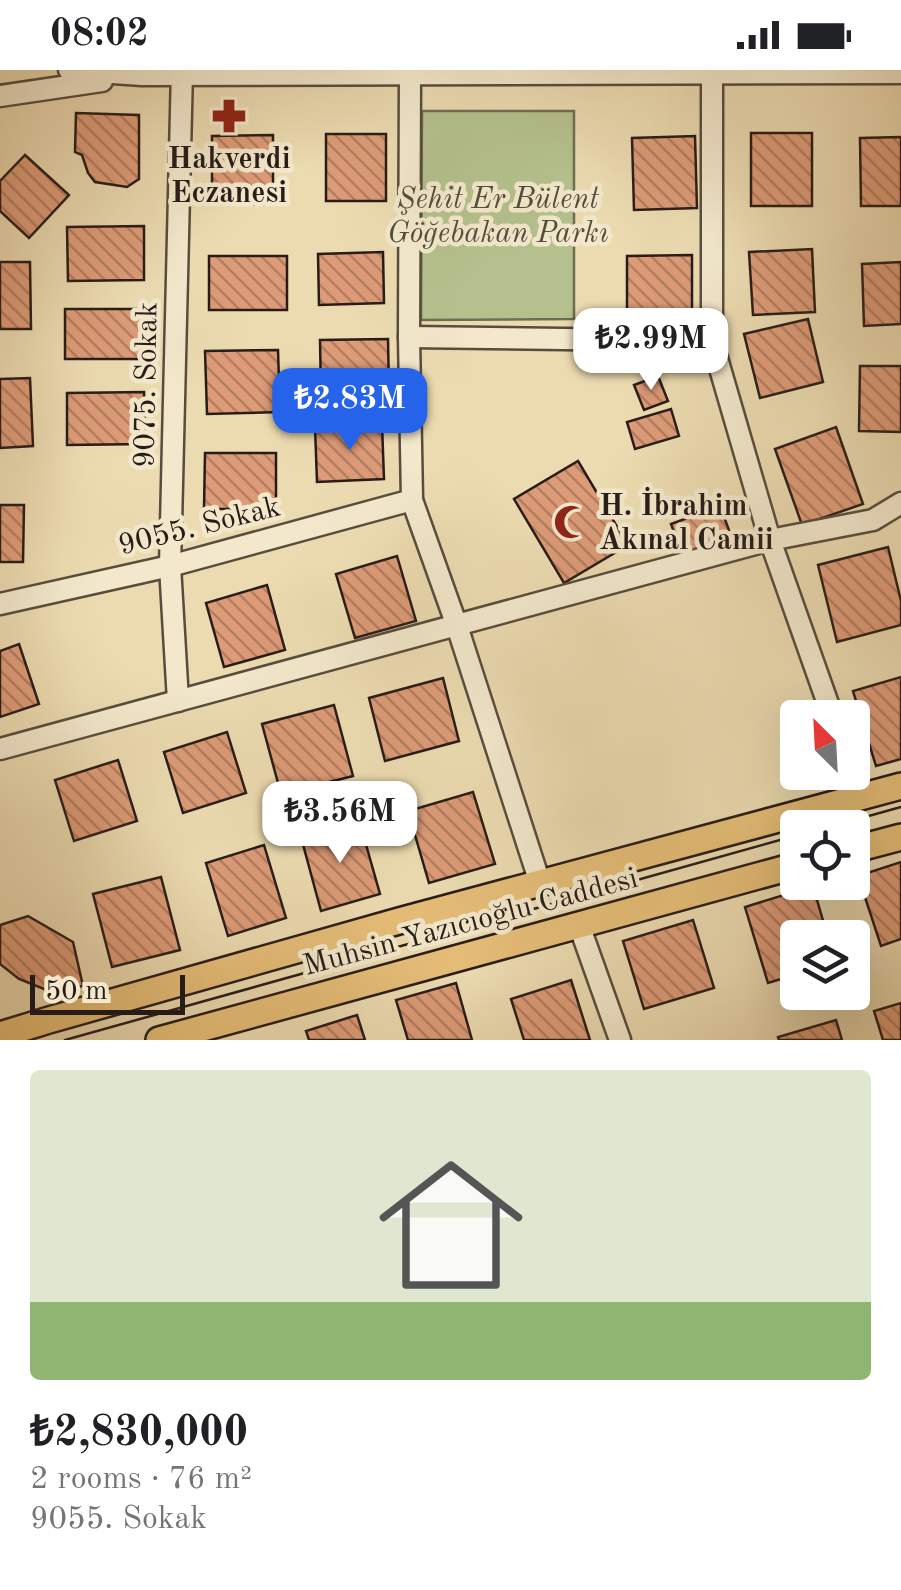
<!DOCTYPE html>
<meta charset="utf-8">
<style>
:root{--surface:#fff;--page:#f2f2f2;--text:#202124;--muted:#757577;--line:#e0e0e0;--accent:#2563eb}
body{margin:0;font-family:"Old Standard TT",serif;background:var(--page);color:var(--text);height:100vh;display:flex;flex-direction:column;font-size:38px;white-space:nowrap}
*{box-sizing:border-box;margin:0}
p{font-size:32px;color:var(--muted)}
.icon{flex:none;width:55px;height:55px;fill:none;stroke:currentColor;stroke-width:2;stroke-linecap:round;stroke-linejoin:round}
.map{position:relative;height:970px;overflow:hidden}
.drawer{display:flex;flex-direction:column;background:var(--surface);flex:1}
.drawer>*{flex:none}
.needle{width:65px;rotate:336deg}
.fabs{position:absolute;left:780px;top:630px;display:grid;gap:20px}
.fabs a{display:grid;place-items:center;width:90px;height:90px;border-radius:10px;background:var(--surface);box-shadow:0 10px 40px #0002;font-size:50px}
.scale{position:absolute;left:30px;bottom:25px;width:155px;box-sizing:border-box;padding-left:10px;border:5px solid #281c18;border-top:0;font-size:28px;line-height:35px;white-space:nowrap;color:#281c18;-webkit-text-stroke:8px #f3e8cc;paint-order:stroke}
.price{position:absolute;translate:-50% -85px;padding:0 22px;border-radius:20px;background:#fff;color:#222;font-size:32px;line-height:65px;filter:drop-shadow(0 2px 5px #0008)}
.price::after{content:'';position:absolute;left:50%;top:60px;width:30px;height:22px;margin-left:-15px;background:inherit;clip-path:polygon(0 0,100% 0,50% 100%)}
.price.on{background:var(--accent);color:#fff}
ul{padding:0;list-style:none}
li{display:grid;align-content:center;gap:20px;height:530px;padding:0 30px}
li+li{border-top:2px solid var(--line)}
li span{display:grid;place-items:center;height:310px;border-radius:10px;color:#555}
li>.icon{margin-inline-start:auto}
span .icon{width:180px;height:180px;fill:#fffc;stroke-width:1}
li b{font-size:42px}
.status{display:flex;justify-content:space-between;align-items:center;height:70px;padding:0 50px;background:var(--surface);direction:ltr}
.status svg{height:28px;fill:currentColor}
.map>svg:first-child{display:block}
</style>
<div class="status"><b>08:02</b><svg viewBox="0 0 49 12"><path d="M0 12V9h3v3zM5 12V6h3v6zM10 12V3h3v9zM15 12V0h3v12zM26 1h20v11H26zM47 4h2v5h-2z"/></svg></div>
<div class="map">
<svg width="901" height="970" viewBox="0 0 901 970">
<defs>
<pattern id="building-back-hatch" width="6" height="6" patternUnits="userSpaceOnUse" patternTransform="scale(2.5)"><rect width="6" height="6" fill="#dd9b77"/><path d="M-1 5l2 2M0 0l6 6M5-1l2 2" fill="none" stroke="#b37e61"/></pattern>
</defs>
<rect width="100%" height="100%" fill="#ecdbb1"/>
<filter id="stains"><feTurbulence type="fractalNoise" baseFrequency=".002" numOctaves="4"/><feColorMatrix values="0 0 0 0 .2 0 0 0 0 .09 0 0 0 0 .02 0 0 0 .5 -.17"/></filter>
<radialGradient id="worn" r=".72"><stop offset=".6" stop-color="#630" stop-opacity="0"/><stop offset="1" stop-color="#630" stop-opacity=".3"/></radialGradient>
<polygon fill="#b4c18e" stroke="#6e6e53" stroke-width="2.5" points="422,41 574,41 574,249 421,250"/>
<g fill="url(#building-back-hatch)" stroke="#281c18" stroke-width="2.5">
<polygon points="76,43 139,45 139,109 127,117 95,112 88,103 82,85 75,82"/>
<rect x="751" y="63" width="61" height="73"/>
<rect x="326" y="64" width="60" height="67"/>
<polygon points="273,65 273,134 212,134 212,66"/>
<polygon points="695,66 697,138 634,140 632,68"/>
<polygon points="901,67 901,136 861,136 860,68"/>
<polygon points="25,85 69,125 29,168 0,141 0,111"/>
<polygon points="144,156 144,210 68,211 67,157"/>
<polygon points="812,179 815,242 753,245 749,182"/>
<polygon points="383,182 384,233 319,235 318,184"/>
<polygon points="692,185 692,259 627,260 627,186"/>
<rect x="209" y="186" width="78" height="54"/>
<polygon points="0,192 30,192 31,259 0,259"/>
<polygon points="901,192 901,254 864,256 862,194"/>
<rect x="65" y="239" width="78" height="50"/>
<polygon points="808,249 823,312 760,328 744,264"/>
<polygon points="388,269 389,322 321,324 320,270"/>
<polygon points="278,280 280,342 207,344 205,281"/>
<polygon points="860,296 901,296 901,362 859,361"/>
<polygon points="658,306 668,331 644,340 634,315"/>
<polygon points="30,308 33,376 0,378 0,309"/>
<polygon points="144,322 145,374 67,375 67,323"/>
<polygon points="671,339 679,366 635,379 627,352"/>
<polygon points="382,354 384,409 317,412 315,357"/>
<polygon points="836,357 863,434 802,455 775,379"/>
<polygon points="205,383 276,383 276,439 204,439"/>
<polygon points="578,391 628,475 564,513 514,429"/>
<polygon points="0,435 24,435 23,492 0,492"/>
<polygon points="720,436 733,471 684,489 671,454"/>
<polygon points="888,477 901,531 901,555 837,572 818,495"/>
<polygon points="397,486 416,551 355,568 336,504"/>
<polygon points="267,515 285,580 224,597 206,533"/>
<polygon points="19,574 39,634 0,647 0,581"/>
<polygon points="901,607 901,689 876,696 853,621"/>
<polygon points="443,608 459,671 385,691 369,628"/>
<polygon points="334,635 353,706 281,724 262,654"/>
<polygon points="227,662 246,723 183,743 164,682"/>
<polygon points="118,690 137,751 74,771 55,710"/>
<polygon points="473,722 495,794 429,813 408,741"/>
<polygon points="359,750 380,824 321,841 301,767"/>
<polygon points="264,775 286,848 228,866 206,793"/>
<polygon points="901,792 901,869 881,876 858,806"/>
<polygon points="161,807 180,880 112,897 93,824"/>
<polygon points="813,816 828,868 798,868 798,904 768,913 745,837"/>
<polygon points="28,846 73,872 83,916 59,920 44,919 19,909 0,894 0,855"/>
<polygon points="693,850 714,918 644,939 623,871"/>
<polygon points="571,910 590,970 524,970 511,929"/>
<polygon points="456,913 472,970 408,970 396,930"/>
<polygon points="901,933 901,970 883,970 874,941"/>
<polygon points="357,945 365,970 309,970 306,961"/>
<polygon points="836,950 842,970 779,970 778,967"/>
</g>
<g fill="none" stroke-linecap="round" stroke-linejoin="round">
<g stroke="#594c3e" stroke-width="25">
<g id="minor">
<polyline points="69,0 142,5 901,3"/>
<polyline points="712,3 712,271 770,470 833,648"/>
<polyline points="410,4 409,267 412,430 457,556 540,813"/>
<polyline points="0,26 102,11"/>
<polyline points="409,267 712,271"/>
<polyline points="0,534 170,496 412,430"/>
<polyline points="178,631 170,496 182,0"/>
<polyline points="0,679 770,470 873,450 901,433"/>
<polyline points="852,701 861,726"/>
<polyline points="579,855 620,970"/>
</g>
</g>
<g stroke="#281c18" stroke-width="30">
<g id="major">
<polyline points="852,780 901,767"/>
<polyline points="0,965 49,950 399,851 901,716"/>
<polyline points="159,970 798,795"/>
</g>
</g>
<use href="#minor" stroke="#f3e8cc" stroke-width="20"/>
<use href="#major" stroke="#e6be78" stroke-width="25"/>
<g stroke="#281c18" stroke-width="2.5">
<polyline points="826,758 901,737"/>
<polyline points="65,970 798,765"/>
</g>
</g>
<defs>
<g id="pharmacy-bare" transform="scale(2.7)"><path d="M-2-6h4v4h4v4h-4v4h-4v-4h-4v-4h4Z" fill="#8f2418" stroke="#f3e8cc" stroke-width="2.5" paint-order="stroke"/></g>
<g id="mosque-bare" transform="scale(2.7)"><path d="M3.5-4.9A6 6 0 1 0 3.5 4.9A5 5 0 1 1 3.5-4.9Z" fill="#8f2418" stroke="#f3e8cc" stroke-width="2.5" paint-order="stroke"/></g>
</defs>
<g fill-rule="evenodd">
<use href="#pharmacy-bare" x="229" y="46"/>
<use href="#mosque-bare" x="571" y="452"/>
</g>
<g text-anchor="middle" stroke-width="9" stroke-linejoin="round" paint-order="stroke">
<g font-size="30" font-weight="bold" fill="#281c18" stroke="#f3e8cc">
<text x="229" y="98">Hakverdi<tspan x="229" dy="34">Eczanesi</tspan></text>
<text x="599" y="445" text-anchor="start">H. İbrahim<tspan x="599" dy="34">Akınal Camii</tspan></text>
</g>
<g font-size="30" font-style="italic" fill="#524e3b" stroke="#f3e8cc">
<text x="498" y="138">Şehit Er Bülent<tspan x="498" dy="34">Göğebakan Parkı</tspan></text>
</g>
<g font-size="30" fill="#281c18" stroke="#f3e8cc">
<text transform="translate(145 315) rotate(-89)" y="10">9075. Sokak</text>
<text transform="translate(199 455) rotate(-14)" y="10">9055. Sokak</text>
<text transform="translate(470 851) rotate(-15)" y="10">Muhsin Yazıcıoğlu Caddesi</text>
</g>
</g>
<rect width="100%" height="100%" filter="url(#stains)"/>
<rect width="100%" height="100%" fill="url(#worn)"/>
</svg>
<div class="fabs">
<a><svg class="needle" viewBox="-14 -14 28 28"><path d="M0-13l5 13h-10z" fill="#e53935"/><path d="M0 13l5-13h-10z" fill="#757577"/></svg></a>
<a><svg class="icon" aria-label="locate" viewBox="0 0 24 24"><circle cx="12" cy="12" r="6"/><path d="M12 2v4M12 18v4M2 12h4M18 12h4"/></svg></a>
<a><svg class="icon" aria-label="layers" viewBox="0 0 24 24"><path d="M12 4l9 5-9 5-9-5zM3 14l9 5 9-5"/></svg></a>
</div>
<div class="scale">50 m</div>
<b class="price" style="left:651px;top:323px">₺2.99M</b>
<b class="price on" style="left:350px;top:383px">₺2.83M</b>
<b class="price" style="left:340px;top:796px">₺3.56M</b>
</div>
<section class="drawer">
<ul>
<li><span style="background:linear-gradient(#dfe7d0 75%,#8fb573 0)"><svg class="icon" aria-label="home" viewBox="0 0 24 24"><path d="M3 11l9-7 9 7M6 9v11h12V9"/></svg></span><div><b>₺2,830,000</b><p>2 rooms · 76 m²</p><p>9055. Sokak</p></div></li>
</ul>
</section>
